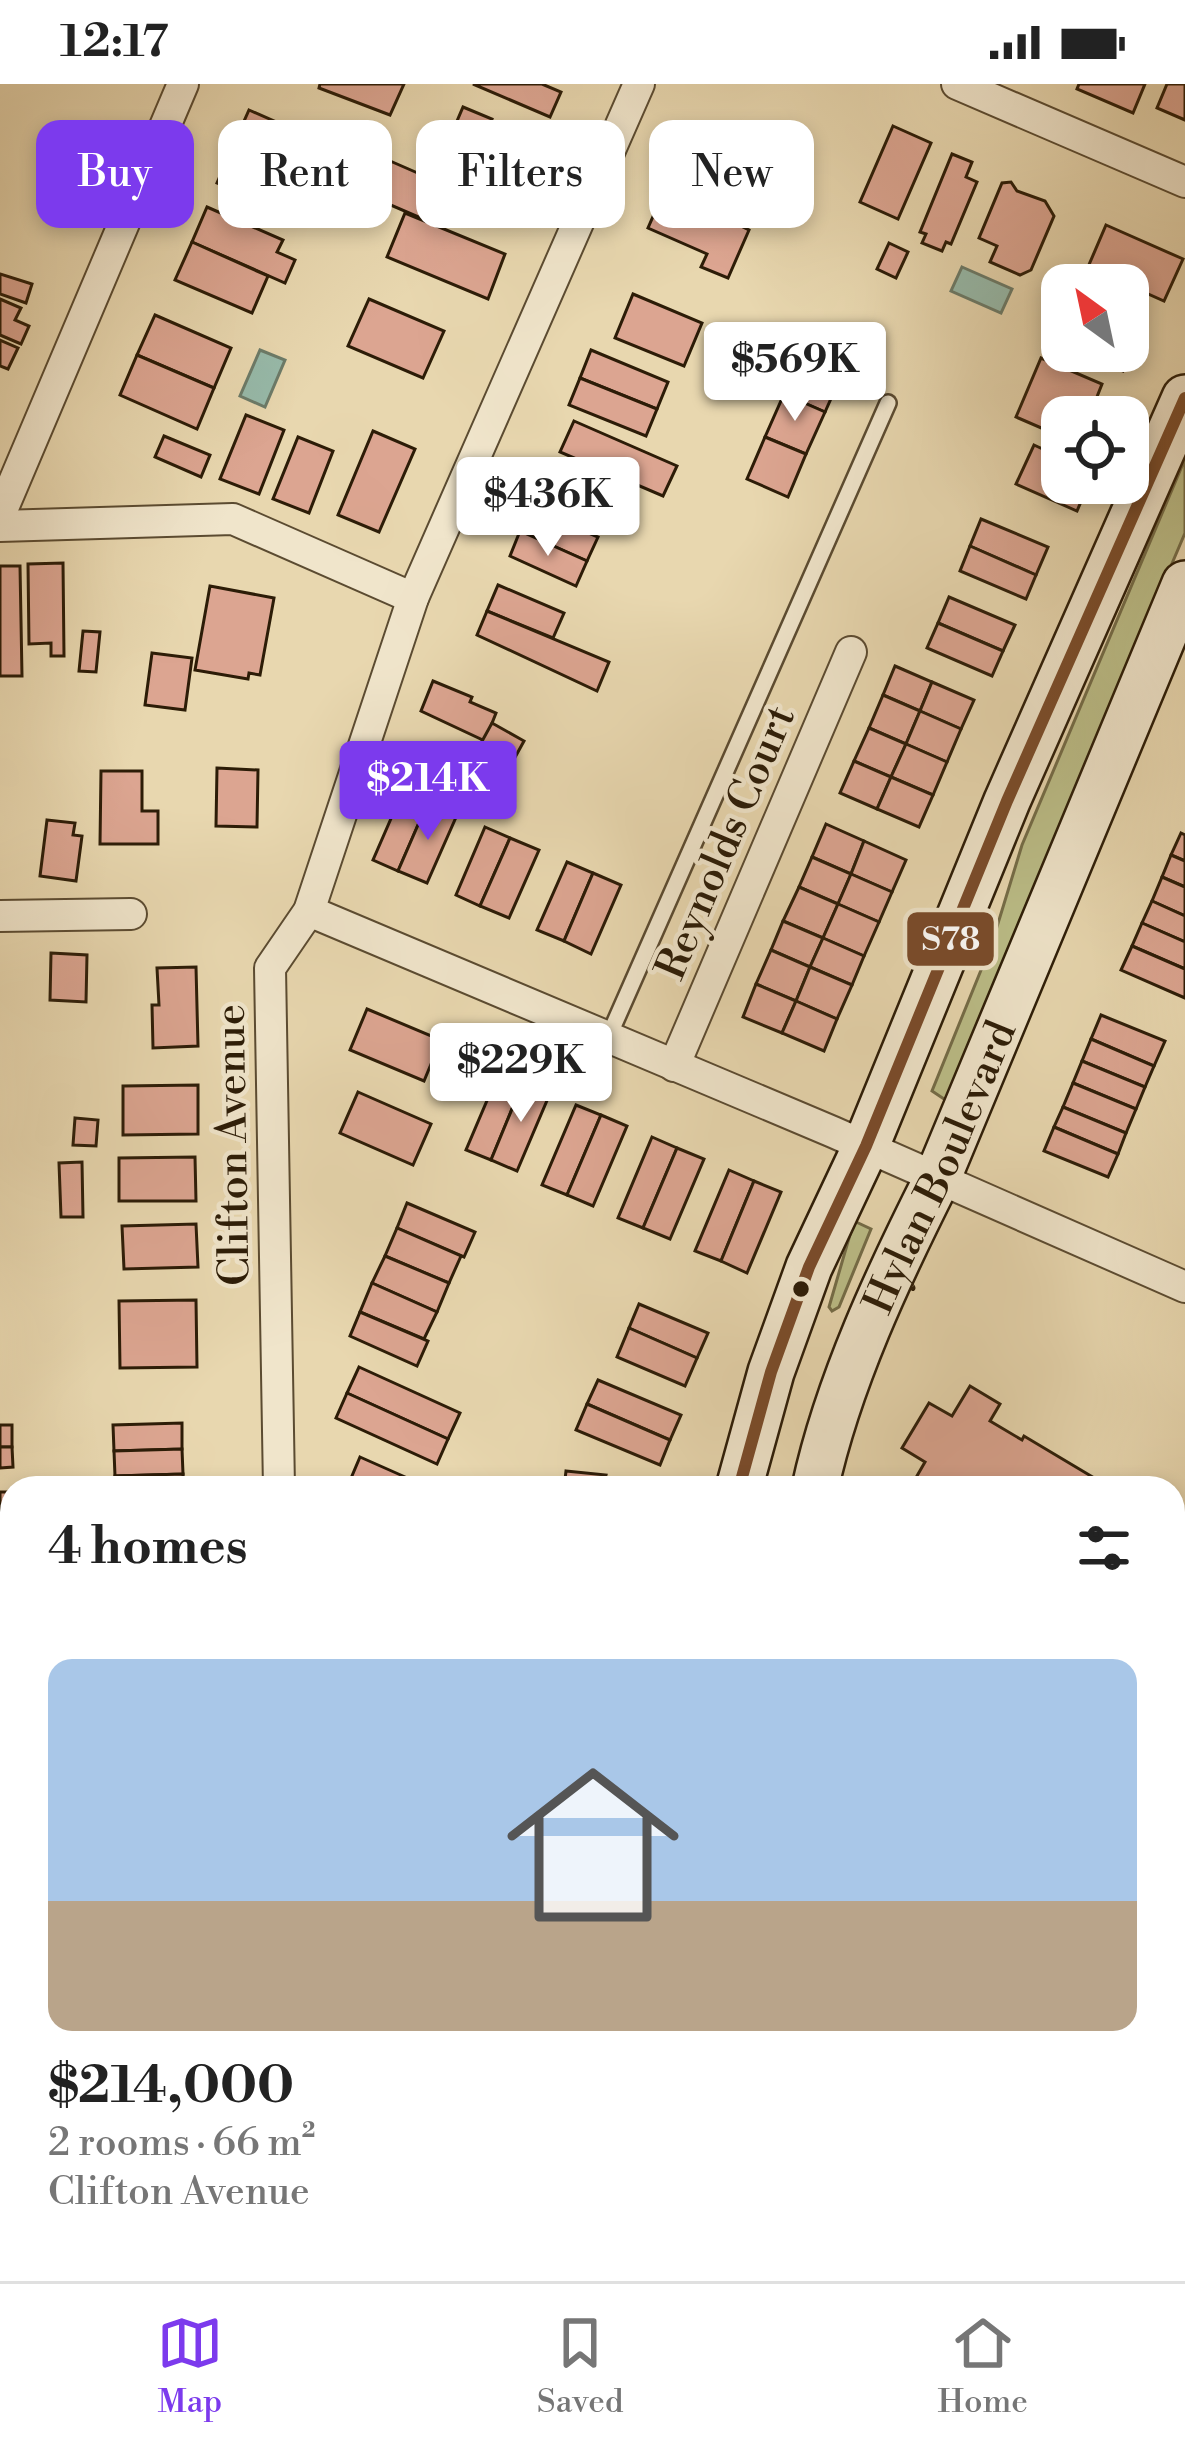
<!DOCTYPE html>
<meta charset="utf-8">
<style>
:root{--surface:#fff;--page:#f6f6f6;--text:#222;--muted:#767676;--line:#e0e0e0;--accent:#7c3aed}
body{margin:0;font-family:"Libre Bodoni",serif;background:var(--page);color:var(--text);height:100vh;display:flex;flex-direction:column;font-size:45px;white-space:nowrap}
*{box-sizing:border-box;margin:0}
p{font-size:39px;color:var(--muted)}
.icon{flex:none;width:66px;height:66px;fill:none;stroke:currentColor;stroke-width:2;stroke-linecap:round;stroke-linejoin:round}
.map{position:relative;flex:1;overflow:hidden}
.drawer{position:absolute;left:0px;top:1392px;width:1185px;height:807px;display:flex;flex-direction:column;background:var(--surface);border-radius:36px 36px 0 0;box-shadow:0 6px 18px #0003}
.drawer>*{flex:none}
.guide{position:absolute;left:36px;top:36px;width:1113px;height:108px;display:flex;gap:24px}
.needle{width:78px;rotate:327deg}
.fabs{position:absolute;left:1041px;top:180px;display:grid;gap:24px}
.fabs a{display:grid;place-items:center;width:108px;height:108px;border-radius:24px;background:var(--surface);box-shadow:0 6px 18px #0003;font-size:60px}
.price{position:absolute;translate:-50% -102px;padding:0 27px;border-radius:12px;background:#fff;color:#222;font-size:39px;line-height:78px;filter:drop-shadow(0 3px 6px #0008)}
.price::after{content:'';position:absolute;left:50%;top:72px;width:36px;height:27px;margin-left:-18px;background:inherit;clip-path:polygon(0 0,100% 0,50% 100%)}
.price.active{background:var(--accent);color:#fff}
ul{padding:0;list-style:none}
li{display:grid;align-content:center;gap:24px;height:636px;padding:0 48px}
li span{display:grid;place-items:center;height:372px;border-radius:24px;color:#555}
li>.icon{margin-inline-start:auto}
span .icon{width:216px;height:216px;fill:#fffc;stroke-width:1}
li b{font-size:51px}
h2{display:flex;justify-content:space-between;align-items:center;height:144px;padding:0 48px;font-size:51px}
.tag{padding:0 42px;border-radius:24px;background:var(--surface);box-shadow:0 6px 18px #0003;font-size:42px;line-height:108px}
.tag.active{background:var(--accent);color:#fff}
.status{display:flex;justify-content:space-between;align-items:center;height:84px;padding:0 60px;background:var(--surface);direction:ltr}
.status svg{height:33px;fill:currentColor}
.dock{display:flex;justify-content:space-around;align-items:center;height:168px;border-top:3px solid var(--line);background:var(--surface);font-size:33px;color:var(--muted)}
.dock a{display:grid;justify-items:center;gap:6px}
.dock .active{color:var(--accent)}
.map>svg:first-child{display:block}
</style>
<div class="status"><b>12:17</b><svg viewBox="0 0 49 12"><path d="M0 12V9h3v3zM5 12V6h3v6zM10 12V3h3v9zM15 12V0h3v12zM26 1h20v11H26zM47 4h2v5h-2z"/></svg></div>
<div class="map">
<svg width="1185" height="2197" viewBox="0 0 1185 2197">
<rect width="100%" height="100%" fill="#e8d7af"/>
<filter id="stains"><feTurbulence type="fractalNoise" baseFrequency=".00167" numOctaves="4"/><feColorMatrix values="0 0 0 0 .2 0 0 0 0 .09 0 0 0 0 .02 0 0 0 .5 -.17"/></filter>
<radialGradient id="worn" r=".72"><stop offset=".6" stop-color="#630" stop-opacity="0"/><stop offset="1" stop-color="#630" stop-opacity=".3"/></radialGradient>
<g fill="#bbbd87" stroke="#746c47" stroke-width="3">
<polygon points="1185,375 1185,449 1054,756 1008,879 951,1011 944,1015 932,1007 992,859 1022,761"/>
<polygon points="854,1137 871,1145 839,1223 832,1227 829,1223"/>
</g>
<g fill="#97baaa" stroke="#6c7b69" stroke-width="3">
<polygon points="962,183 1012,205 1001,229 951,207"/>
<polygon points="260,266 285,276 265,323 240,312"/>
</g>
<g fill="#dca591" stroke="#2c1c07" stroke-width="3">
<polygon points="320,0 404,0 390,31 319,4"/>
<polygon points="473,0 542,0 561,8 550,33"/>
<polygon points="1079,0 1145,0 1133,29 1077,5"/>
<polygon points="1167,0 1185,0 1185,36 1157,24"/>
<polygon points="463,23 492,35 486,49 527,66 510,108 440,77"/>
<polygon points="249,26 324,59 309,95 233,62"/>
<polygon points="893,42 931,59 898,135 860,118"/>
<polygon points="707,45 785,78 767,121 689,88"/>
<polygon points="233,62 309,95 293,131 217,99"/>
<polygon points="952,70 972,78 966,93 977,98 951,160 946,158 942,167 922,159 926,150 920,148"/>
<polygon points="381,73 445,101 430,138 365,110"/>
<polygon points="1011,98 1017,107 1045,117 1054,132 1031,186 1020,191 990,178 997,162 979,154 1002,99"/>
<polygon points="665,105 749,146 728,194 701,183 707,170 648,144"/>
<polygon points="207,123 283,156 277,168 295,176 285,199 192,158"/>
<polygon points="405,129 505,170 488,215 387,173"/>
<polygon points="1106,141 1183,175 1164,217 1088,183"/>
<polygon points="192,158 268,192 252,229 175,196"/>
<polygon points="889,159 908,168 896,194 877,185"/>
<polygon points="0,190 32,200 26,219 0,210"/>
<polygon points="633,210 702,239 684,282 615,254"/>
<polygon points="0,215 21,224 15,236 29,242 21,260 0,251"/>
<polygon points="369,215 444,247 423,294 348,262"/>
<polygon points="155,231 231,264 214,304 137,271"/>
<polygon points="1128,250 1137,254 1123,287 1075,267 1128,267"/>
<polygon points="0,256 18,264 8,285 0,282"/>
<polygon points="804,265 845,283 825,328 784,310"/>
<polygon points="591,266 668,298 657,325 580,294"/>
<polygon points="137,271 214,304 197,345 120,311"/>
<polygon points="1041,274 1102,300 1091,328 1102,333 1062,333 1062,353 1016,333"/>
<polygon points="580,294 657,325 646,352 569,321"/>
<polygon points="784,310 825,328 806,370 765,353"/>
<polygon points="246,331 284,346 259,410 220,395"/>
<polygon points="574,337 677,382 663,412 560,368"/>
<polygon points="373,347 415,365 379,448 338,431"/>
<polygon points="164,352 210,371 201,393 155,373"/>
<polygon points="298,353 333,367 309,429 273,415"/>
<polygon points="765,353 806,370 788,413 747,395"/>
<polygon points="1034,361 1062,374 1062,399 1089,399 1077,427 1016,400"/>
<polygon points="551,375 618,405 605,435 538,405"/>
<polygon points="531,424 598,453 587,477 520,447"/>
<polygon points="981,435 1048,463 1036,491 970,462"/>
<polygon points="520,447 587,477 576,502 510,472"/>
<polygon points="970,462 1036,491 1026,515 960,487"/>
<polygon points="63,479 64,572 51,572 51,559 29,560 28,480"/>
<polygon points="0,482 20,482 22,592 0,592"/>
<polygon points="498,501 564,529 553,554 487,527"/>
<polygon points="210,502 274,514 260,591 249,589 248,595 195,586"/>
<polygon points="949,513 1015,541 1003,567 938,539"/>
<polygon points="487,527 609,578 597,607 477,551"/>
<polygon points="938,539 1003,567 992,592 927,564"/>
<polygon points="83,547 100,548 96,588 79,587"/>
<polygon points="152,569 192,574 185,626 145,621"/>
<polygon points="895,582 932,598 920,627 883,611"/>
<polygon points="433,597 472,613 470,618 496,629 485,657 421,627"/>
<polygon points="932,598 974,616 961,645 920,627"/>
<polygon points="883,611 920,627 906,660 869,644"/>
<polygon points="920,627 961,645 947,678 906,660"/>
<polygon points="492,639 524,657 507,688 475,670"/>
<polygon points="869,644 906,660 891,693 854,677"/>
<polygon points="906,660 947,678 933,711 891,693"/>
<polygon points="854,677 891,693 877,725 840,709"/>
<polygon points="217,684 258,686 257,743 216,742"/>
<polygon points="101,687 142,687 142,727 158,727 158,760 100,760"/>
<polygon points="891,693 933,711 919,743 877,725"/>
<polygon points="403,707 428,718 398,787 373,776"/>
<polygon points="428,718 457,731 427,799 398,787"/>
<polygon points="47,736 75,739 73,751 82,752 76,797 40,792"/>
<polygon points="826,740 864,757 851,790 812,773"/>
<polygon points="485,743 510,754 480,822 456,811"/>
<polygon points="1181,749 1185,751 1185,777 1171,771"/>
<polygon points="510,754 539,766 509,834 480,822"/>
<polygon points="864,757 906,776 892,808 851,790"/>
<polygon points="1171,771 1185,777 1185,803 1162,793"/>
<polygon points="812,773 851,790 838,820 799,803"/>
<polygon points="567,778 593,789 564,857 537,846"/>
<polygon points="593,789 621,801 591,870 564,857"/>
<polygon points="851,790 892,808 879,838 838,820"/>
<polygon points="1162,793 1185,803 1185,832 1152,817"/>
<polygon points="799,803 838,820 823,854 783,837"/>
<polygon points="1152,817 1185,832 1185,858 1142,839"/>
<polygon points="838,820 879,838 864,872 823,854"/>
<polygon points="783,837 823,854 810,883 771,866"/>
<polygon points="1142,839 1185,858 1185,885 1132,862"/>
<polygon points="823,854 864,872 852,901 810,883"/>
<polygon points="1132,862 1185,885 1185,914 1121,886"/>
<polygon points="771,866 810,883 796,917 756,900"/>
<polygon points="51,869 87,871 86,918 50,916"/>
<polygon points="196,883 198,962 153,964 152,921 159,921 157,884"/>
<polygon points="810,883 852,901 837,935 796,917"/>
<polygon points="756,900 796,917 782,949 743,933"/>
<polygon points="796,917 837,935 824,967 782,949"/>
<polygon points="367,925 441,956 424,997 350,966"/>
<polygon points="1101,931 1165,957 1154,982 1091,955"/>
<polygon points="1091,955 1154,982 1145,1003 1082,977"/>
<polygon points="463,968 480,975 466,1006 449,998"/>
<polygon points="1082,977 1145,1003 1136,1025 1073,999"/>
<polygon points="500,986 524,996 491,1076 466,1066"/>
<polygon points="524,996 551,1007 517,1087 491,1076"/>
<polygon points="1073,999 1136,1025 1126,1049 1063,1023"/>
<polygon points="198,1001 198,1050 123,1051 123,1002"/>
<polygon points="358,1008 431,1040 413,1081 340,1049"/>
<polygon points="576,1021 601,1031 567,1111 542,1101"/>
<polygon points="1063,1023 1126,1049 1118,1070 1054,1043"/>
<polygon points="601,1031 627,1042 593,1122 567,1111"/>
<polygon points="75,1034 98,1036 96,1062 73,1061"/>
<polygon points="1054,1043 1118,1070 1108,1093 1044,1067"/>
<polygon points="652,1053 677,1064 643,1144 618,1134"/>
<polygon points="677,1064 704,1075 670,1155 643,1144"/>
<polygon points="195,1073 196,1117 119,1117 119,1074"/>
<polygon points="82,1078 83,1133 61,1133 59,1079"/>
<polygon points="729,1086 754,1097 721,1177 695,1167"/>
<polygon points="754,1097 781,1108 747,1189 721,1177"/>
<polygon points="407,1119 475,1148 464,1173 397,1144"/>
<polygon points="196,1140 198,1183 124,1185 122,1142"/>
<polygon points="397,1144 461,1172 449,1199 385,1172"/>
<polygon points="385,1172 449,1199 437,1228 372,1199"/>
<polygon points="372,1199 437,1228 424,1255 360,1228"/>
<polygon points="196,1216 197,1283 120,1284 119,1217"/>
<polygon points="639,1220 708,1249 697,1274 629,1244"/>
<polygon points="360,1228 428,1257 417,1282 350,1252"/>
<polygon points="629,1244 697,1274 685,1302 617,1273"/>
<polygon points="359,1283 460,1329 448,1355 347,1309"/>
<polygon points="598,1296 681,1331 670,1356 587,1320"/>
<polygon points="970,1302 1000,1320 990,1337 1022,1356 1024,1352 1111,1404 910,1404 925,1378 902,1364 929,1319 952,1332"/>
<polygon points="347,1309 448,1355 437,1380 336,1334"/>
<polygon points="587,1320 670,1356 660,1381 576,1346"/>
<polygon points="182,1339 182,1365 114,1367 113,1341"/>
<rect x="0" y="1341" width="12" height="22"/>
<polygon points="0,1363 12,1363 13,1383 0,1384"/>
<polygon points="182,1365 183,1390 115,1392 114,1367"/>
<polygon points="360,1373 430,1404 360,1404 349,1399"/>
<polygon points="566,1387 606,1391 605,1395 614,1396 614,1403 629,1404 564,1404"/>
<polygon points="183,1390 183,1404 115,1404 115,1392"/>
<rect x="0" y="1408" width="12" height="22"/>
<rect x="0" y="1430" width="12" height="21"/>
<polygon points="12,1475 12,1497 0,1497 0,1476"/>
<polygon points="0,1497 12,1497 12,1518 0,1519"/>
<polygon points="12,1813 12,1887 0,1887 0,1814"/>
<polygon points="1173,1954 1185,1959 1185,1985 1173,1980"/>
<polygon points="1173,1980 1185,1985 1185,2014 1173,2009"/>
<polygon points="1173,2009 1185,2014 1185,2041 1173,2036"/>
<polygon points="12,2028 12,2075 0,2076 0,2029"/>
<rect x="0" y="2096" width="12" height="44"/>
<polygon points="0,2164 12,2164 12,2187 31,2187 32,2197 0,2197"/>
<polygon points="143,2187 225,2187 225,2197 144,2197"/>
<polygon points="504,2187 543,2187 565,2197 499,2197"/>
<polygon points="1041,2187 1070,2187 1091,2197 1037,2197"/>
<polygon points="1070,2187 1111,2187 1106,2197 1091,2197"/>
</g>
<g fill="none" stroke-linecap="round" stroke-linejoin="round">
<g stroke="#5b4b31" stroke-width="20">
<g id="lane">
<polyline points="608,954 888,319"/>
<polyline points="532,1404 532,1402"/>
</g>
</g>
<g stroke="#5b4b31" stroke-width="34">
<g id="street">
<polyline points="957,0 1185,98"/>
<polyline points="0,431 183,0"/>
<polyline points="0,442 233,435 413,514"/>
<polyline points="309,827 833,1048 1185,1203"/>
<polyline points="0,832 131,830"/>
<polyline points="674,982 851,568"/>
<polyline points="279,1404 270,884 309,827 413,514 639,0"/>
<polyline points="1173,1676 1185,1647"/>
<polyline points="0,1971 12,1971"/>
<polyline points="303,2187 304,2197"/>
<polyline points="782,2187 806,2197"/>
<polyline points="950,2197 954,2187"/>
</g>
</g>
<g stroke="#2c1c07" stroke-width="50">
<g id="secondary">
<polyline points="739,1404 771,1288 809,1183 866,1062 1007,717 1185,314"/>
<path id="s1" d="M815,1404C838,1298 889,1190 938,1093L1185,500"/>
<polyline points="638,2197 639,2187"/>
<polyline points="718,2197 718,2187"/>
</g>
</g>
<use href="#lane" stroke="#f0e5cb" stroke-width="15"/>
<use href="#street" stroke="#f0e5cb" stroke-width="30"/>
<use href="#secondary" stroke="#f0e5cb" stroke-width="45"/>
<g stroke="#f0e5cb" stroke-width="21">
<polyline id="bus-1" points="739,1404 771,1288 809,1183 866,1062 1007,717 1185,314"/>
</g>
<use href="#bus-1" stroke="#7a4b2a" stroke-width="12"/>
</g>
<circle fill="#2c1c07" stroke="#f0e5cb" stroke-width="4.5" cx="801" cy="1205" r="10"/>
<g text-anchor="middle" stroke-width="9" stroke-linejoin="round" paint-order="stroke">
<g font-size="42" fill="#2c1c07" stroke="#f0e5cb">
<text transform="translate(724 758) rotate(-67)" y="15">Reynolds Court</text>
<text transform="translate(231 1061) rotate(-91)" y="15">Clifton Avenue</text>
<text dy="15" stroke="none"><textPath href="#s1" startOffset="345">Hylan Boulevard</textPath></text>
</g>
</g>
<rect stroke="#f0e5cb" stroke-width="4.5" x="905" y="826" width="91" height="58" rx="12" fill="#7a4b2a"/>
<g font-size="33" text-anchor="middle" font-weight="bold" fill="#fff">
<text x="951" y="866">S78</text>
</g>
<rect width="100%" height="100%" filter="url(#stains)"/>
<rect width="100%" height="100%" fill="url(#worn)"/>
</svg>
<div class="fabs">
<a><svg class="needle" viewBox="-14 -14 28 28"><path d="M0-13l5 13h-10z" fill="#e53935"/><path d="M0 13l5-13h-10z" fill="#767676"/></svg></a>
<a><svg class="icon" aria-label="locate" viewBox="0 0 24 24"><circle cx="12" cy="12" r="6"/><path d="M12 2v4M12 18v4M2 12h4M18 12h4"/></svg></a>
</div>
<b class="price" style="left:795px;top:340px">$569K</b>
<b class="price" style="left:548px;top:475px">$436K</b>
<b class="price active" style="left:428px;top:759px">$214K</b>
<b class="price" style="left:521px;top:1041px">$229K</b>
<div class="guide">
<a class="tag active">Buy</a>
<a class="tag">Rent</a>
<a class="tag">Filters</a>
<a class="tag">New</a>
</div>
<section class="drawer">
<h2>4 homes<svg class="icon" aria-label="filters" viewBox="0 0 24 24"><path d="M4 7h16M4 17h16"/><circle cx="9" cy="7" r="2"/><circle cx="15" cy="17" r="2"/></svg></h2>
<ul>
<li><span style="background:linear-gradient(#a9c7e8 65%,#b9a48a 0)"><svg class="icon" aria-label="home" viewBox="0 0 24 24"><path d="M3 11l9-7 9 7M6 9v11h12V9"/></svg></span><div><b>$214,000</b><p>2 rooms · 66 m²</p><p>Clifton Avenue</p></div></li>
</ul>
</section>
</div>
<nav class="dock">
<a class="active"><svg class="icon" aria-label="map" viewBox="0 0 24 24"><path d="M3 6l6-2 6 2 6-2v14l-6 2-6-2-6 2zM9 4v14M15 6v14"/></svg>Map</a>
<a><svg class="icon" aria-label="saved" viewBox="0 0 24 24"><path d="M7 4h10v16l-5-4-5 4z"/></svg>Saved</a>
<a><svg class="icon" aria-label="home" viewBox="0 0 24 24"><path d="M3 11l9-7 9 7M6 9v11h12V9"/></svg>Home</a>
</nav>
